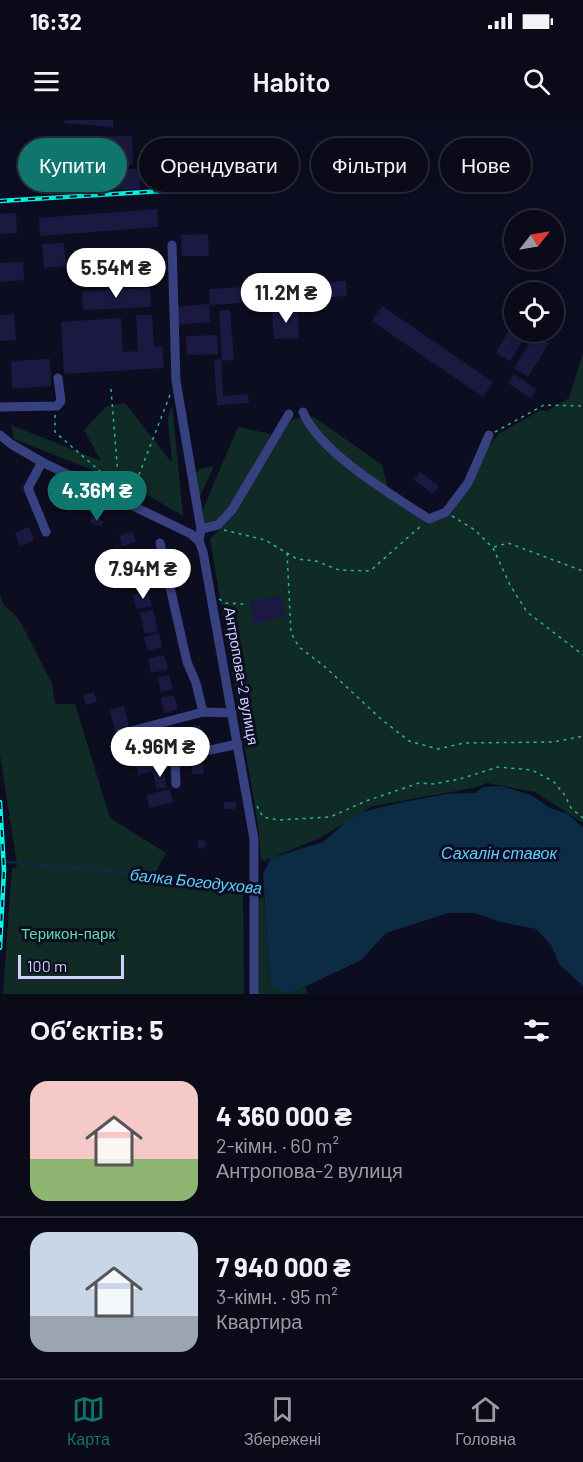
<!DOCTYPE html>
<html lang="uk">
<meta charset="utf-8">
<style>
:root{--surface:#0a0a19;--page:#181826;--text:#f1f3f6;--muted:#999aa2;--line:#2a2b38;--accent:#0f766e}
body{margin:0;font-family:Barlow,sans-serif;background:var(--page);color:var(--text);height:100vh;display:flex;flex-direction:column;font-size:22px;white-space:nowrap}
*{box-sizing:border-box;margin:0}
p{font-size:20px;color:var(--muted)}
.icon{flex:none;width:33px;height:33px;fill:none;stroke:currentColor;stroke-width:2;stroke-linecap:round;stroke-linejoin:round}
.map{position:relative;height:874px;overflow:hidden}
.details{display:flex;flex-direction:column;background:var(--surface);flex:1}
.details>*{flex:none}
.top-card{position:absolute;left:18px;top:18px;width:548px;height:54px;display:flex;gap:12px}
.needle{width:39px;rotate:59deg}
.fabs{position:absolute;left:504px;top:90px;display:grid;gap:12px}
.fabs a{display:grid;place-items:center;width:60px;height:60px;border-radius:50%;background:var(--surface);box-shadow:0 3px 15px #0003,0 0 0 2px var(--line);font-size:30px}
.scale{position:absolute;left:18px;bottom:15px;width:106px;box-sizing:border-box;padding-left:6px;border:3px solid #ced0ff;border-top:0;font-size:16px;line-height:21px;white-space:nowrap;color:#ced0ff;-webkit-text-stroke:4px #0d0d21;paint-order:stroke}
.price{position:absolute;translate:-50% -51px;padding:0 14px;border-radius:21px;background:#fff;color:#222;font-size:20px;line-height:39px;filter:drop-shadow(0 2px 3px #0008)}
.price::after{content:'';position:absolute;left:50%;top:36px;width:18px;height:14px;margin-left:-9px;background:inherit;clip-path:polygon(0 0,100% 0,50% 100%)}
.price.active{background:var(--accent);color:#fff}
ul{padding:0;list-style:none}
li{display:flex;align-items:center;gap:18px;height:150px;padding:0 30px}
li+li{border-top:2px solid var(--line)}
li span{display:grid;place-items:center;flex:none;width:168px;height:120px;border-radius:18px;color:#555}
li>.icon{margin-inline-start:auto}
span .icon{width:72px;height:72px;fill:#fffc;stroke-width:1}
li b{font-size:26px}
h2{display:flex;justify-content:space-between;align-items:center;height:72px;padding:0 30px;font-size:26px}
.pill{padding:0 21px;border-radius:27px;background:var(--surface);box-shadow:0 3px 15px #0003,0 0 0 2px var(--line);font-size:21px;line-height:54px}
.pill.active{background:var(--accent);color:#fff}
.status{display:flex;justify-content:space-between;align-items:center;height:42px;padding:0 30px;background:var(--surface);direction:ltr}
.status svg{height:16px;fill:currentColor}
header{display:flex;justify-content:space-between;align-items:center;height:78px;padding:0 30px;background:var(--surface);font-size:27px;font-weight:600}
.menu{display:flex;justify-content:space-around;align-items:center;height:84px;border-top:2px solid var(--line);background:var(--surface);font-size:16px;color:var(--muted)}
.menu a{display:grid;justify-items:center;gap:3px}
.menu .active{color:var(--accent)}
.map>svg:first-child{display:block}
</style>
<div class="status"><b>16:32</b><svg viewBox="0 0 49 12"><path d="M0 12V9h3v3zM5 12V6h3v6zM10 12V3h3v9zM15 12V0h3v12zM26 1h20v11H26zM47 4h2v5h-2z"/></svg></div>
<header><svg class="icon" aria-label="menu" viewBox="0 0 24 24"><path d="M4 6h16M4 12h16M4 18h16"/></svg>Habito<svg class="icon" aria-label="search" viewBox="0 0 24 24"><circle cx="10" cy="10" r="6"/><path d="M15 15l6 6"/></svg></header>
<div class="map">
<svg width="583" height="874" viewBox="0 0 583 874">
<rect width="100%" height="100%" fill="#0d0d21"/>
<g fill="#102b26">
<polygon points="583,233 583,703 535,672 487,663 473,668 373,686 320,718 264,741 261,738 258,705 210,419 232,397 292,299 314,297 382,345 390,377 429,402 451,394 480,344 483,333 499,314 541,290 547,291 569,278"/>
<polygon points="125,283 172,343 168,298 172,285 183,396 130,365 14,319 11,305 101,341 84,310 107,286"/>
<polygon points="238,307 271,314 231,390 212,404 204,405 203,389"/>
<polygon points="214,346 200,376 199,376 195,354 200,349"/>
<polygon points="0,475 4,485 19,499 52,564 55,584 75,584 110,698 166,733 151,760 243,768 244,874 3,874 12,748 16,748 17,744 0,635"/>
<polygon points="264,776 270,862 292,873 305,867 308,874 258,874 258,780"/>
</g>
<polygon fill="#0c2c46" points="501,666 531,675 550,688 568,694 583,708 583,866 559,844 551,825 536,809 501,802 474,793 448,793 386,813 361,840 292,873 278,869 270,862 263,754 271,738 323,722 347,701 363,692 403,682 447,674 475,673 483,667"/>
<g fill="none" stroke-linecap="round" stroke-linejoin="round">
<polyline stroke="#0c2c46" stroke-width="2" points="6,742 241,763 252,766"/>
</g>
<g fill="#1b1942">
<polygon points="65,0 113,0 113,7 64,3"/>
<polygon points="132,16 133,45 83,47 82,17"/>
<polygon points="140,49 140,69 85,70 84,51"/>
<polygon points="157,89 158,107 40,116 39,98"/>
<polygon points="16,93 17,113 0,114 0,94"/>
<polygon points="208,114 209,136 182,136 181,115"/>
<polygon points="64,123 66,146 44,148 42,124"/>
<polygon points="23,142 24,160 0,162 0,143"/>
<polygon points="346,161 347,176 210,185 209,169"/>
<polygon points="150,168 151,187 83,190 82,171"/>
<polygon points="209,184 210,202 176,205 175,187"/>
<polygon points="382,186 493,262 483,277 372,201"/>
<polygon points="298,189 299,218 274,219 272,190"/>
<polygon points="230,190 234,240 222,241 219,191"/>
<polygon points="14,194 16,220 0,221 0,195"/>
<polygon points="136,195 152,195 154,227 162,226 164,248 64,254 61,202 121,198 123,232 138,231"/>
<polygon points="514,201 514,212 528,212 510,241 496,233"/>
<polygon points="535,214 549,223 528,257 514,248"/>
<polygon points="217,215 218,234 187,235 186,216"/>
<polygon points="50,239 51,266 12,269 11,241"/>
<polygon points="221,239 223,276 248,274 249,283 217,285 214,240"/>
<polygon points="514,254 536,269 531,278 508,263"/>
<polygon points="420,352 439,366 433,374 414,360"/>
<polygon points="92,396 104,402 101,407 90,402"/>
<polygon points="29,407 34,420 20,426 15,413"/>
<polygon points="133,412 136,422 122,426 119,415"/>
<polygon points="138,430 141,442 126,445 124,434"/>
<polygon points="143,450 146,464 134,467 131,453"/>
<polygon points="148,471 152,486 137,489 133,475"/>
<polygon points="281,475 286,496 254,504 249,482"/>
<polygon points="153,490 158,511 145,514 140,493"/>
<polygon points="159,513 162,527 148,531 144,517"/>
<polygon points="164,535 168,549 151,553 148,539"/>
<polygon points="169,555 173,569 161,572 158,557"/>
<polygon points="94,572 97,582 86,585 83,575"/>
<polygon points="174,575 178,589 164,593 161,578"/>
<polygon points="124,586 129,608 115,611 110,590"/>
<polygon points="200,605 203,618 190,622 187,608"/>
<polygon points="144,618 147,628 141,629 143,633 133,636 131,628 134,627 132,621"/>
<polygon points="150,639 152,651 138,655 136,643"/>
<polygon points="192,641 202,642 204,654 192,654"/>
<polygon points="162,647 167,667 157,669 152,650"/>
<polygon points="170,669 173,682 150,688 146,675"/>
<rect x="224" y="682" width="12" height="7"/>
<polygon points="199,720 206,721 204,729 197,727"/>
</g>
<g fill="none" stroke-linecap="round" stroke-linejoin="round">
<g stroke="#2eb394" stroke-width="1.5" stroke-dasharray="3 4.5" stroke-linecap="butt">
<polyline points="111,269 119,368 131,375 170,275"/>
<polyline points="55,295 55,312 118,367"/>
<polyline points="495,312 544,285 583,286"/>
<polyline points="452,396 475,410 493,428 510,465 527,492 583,535"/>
<polyline points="224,410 265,420 297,439 316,441 339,450 370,451 422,405"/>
<polyline points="494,427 508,423 583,451"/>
<polyline points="287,433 291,513 299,527 324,546 381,599 409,621 438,629 464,623 554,622 583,616"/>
<polyline points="219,479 226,483 244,484"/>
<polyline points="257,686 263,697 279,700 330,697 366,681 419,663 433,664 460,659 498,647 532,650 554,662 564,674 571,688 583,698"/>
</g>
<g stroke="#384180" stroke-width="9">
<polyline points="172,125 176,261 201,409 199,421"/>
<polyline points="0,287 57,286 61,281 58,258"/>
<path d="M303,292C320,333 392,375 429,399L446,392L468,363L489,315"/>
<polyline points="0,315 11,324 42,342 191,414 199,421 203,432 254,719 254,874"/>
<polyline points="42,342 28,368 46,412"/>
<polyline points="201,409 218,405 232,390 289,294"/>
<polyline points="160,423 187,542 196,563 203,592"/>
<polyline points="147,607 158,646"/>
<polyline points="120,614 203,592 232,593"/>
<polyline points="176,664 175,644 178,637 238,624"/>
</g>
<g stroke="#01f8e8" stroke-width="4.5">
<g id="rail">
<polyline points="0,81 179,70"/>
<polyline points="0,682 4,750 0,828"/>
</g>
</g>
<use href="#rail" stroke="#0d0d21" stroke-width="2" stroke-dasharray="7" stroke-linecap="butt"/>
</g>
<g text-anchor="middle" stroke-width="6" stroke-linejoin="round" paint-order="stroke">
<g font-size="15" fill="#ced0ff" stroke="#0d0d21">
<text transform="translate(241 556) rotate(80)" y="5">Антропова-2 вулиця</text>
</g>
<g font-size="15" fill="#5adfa7" stroke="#0d0d21">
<text x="68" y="819">Терикон-парк</text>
</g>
<g font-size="16" font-style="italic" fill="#5cceff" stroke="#0d0d21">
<text x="499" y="739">Сахалін ставок</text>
<text transform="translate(196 761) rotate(6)" y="6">балка Богодухова</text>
</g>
</g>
</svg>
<div class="fabs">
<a><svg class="needle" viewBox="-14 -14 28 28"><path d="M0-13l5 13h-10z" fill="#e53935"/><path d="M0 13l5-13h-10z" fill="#999aa2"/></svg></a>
<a><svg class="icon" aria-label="locate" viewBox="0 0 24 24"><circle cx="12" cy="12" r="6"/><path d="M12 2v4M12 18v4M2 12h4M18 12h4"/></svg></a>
</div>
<div class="scale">100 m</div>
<b class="price" style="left:116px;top:179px">5.54M ₴</b>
<b class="price" style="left:286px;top:204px">11.2M ₴</b>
<b class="price active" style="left:97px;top:402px">4.36M ₴</b>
<b class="price" style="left:143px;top:480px">7.94M ₴</b>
<b class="price" style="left:160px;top:658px">4.96M ₴</b>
<div class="top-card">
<a class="pill active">Купити</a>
<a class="pill">Орендувати</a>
<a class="pill">Фільтри</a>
<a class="pill">Нове</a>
</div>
</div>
<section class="details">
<h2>Об’єктів: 5<svg class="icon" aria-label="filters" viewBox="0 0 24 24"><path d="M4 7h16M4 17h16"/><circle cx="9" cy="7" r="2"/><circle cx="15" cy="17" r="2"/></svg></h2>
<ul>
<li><span style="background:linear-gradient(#f6c9c9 65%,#8fb573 0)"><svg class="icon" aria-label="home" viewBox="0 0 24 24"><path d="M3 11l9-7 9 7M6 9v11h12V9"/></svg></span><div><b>4 360 000 ₴</b><p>2-кімн. · 60 m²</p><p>Антропова-2 вулиця</p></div></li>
<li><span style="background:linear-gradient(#c9d6e8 70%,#9aa5b1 0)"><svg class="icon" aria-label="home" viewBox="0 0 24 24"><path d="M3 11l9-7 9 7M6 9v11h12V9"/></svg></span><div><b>7 940 000 ₴</b><p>3-кімн. · 95 m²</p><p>Квартира</p></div></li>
</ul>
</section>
<nav class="menu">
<a class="active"><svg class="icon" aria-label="map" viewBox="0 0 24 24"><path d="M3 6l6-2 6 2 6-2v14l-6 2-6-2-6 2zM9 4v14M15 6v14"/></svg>Карта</a>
<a><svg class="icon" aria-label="saved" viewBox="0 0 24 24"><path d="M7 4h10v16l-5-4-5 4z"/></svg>Збережені</a>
<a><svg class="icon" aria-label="home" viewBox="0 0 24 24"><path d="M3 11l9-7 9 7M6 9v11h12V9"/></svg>Головна</a>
</nav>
